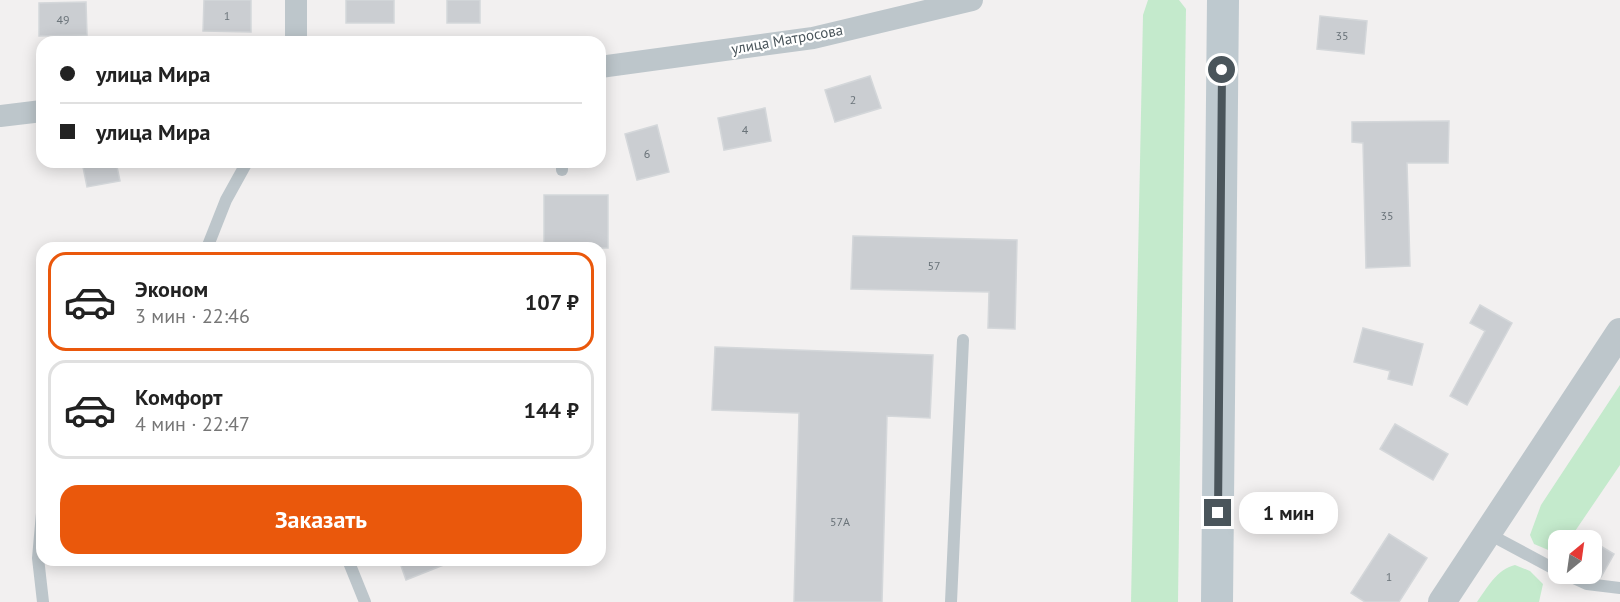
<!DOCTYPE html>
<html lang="ru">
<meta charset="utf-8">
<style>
:root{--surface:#fff;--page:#f2f2f2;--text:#222;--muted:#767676;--line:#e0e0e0;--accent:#ea580c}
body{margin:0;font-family:"PT Sans",sans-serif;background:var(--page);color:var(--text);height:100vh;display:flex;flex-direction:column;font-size:22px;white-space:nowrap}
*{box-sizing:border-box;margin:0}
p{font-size:20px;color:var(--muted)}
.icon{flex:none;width:33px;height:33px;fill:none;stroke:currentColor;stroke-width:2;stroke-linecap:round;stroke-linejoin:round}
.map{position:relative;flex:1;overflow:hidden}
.details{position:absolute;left:36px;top:242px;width:570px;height:324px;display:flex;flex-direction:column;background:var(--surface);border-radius:18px;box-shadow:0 3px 15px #0003}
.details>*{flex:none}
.top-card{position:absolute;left:36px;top:36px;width:570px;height:132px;border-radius:18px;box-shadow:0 3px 15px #0003;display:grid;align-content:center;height:132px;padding:0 24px;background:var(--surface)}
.needle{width:39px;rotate:29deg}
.tools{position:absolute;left:1548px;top:530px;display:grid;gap:12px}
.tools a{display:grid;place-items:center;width:54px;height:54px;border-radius:12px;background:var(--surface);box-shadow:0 3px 15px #0003;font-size:30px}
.end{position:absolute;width:27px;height:27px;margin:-14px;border:8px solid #4a555b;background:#fff;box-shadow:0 0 0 3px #fff}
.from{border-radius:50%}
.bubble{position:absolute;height:42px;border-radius:18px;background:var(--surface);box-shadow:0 3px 15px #0003;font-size:20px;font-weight:800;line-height:42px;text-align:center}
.top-card b{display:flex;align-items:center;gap:21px;height:57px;font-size:22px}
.top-card b+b{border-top:2px solid var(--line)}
.top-card i{width:15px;height:15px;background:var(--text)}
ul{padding:10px 0 0;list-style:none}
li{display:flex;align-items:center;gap:18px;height:99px;margin:0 12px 9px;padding:0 12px;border:3px solid var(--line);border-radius:18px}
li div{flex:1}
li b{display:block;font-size:22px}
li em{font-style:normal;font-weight:800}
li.selected{border-color:var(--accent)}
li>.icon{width:54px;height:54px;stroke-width:1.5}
.action{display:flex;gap:12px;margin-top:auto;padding:12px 24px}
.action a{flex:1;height:69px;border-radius:18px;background:var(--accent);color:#fff;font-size:24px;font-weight:800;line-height:69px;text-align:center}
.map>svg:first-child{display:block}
.green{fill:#c4eacc}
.building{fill:#cbced2;stroke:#d4d7da;stroke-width:1.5}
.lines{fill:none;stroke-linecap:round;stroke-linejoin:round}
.service{stroke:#bdc6cb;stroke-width:12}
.minor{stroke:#bdc6cb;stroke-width:22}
.tertiary{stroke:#bdc6cb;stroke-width:28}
.secondary{stroke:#bec9cf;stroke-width:32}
.route{stroke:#4a555b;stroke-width:8}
.labels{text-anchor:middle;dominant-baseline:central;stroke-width:4.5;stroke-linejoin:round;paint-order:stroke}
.number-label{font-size:12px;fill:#6a7379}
.street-label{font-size:15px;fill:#4a555b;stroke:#fff}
</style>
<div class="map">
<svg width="1620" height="602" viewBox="0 0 1620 602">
<rect width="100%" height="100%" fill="#f2f0f0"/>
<!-- green -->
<g class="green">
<path d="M1148,0H1179L1186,9L1178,602H1131L1143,15Z"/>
<path d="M1620,385V465L1569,540H1558V549L1553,552L1534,544L1530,535L1541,505Z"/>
<path d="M1515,565L1530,571L1543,584L1539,602H1477C1487,588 1497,569 1515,565Z"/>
</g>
<!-- building -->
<g class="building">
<path d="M204,0H251V32L203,31Z"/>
<rect x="346" y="0" width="48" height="23"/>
<rect x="447" y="0" width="33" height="23"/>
<path d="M86,2L87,35L39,36V3Z"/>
<path d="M1320,16L1367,21L1364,54L1317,49Z"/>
<path d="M870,76L881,108L835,122L825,90Z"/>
<path d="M765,108L771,141L724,150L718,118Z"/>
<path d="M1449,121L1448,163H1407L1410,266L1366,268L1363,143L1352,142V122Z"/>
<path d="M657,125L669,172L637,180L625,134Z"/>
<path d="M82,162H116L120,181L87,187Z"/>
<rect x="544" y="195" width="64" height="53"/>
<path d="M853,236L1017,240L1015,329L988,328L989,292L851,289Z"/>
<path d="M1480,305L1512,323L1467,405L1450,396L1485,331L1470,323Z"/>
<path d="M1363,328L1423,344L1412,385L1388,379L1390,371L1354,362Z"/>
<path d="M715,347L933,355L930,418L887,416L882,602H794L799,413L712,410Z"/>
<path d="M1395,424L1448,454L1433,480L1380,449Z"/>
<path d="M1389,534L1427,558L1399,602H1365L1351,593Z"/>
<path d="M1592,541L1614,554L1601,577L1592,576Z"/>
<path d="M399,560H456L406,580Z"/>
</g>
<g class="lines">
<!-- service -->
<g class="service">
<path d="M562,170V162"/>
<path d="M207,248L226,200L247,162"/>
<path d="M42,513L38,558L43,602"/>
<path d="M1487,533L1558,571"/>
<path d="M348,560L365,602"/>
<path d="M1563,573L1587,584L1620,588"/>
<path d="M951,602L963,340"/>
</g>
<!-- minor -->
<g class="minor">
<path d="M296,42V0"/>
<path d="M600,67L813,38L972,0"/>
<path d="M0,116L42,111"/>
</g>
<!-- tertiary -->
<path class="tertiary" d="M1442,602L1620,332"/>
<!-- secondary -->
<path class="secondary" d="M1217,602L1223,0"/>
</g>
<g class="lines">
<!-- route -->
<path class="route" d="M1218,513L1222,70"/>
</g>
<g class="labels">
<!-- number labels -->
<g class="number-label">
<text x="227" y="15">1</text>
<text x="63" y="19">49</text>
<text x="1342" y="35">35</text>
<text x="853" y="99">2</text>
<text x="745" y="129">4</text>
<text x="647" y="153">6</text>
<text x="1387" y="215">35</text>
<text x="934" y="265">57</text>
<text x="840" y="521">57А</text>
<text x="1389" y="576">1</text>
</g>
<!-- street labels -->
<g class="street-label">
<text transform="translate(787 39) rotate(-10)">улица Матросова</text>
</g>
</g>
</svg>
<div class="tools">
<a><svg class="needle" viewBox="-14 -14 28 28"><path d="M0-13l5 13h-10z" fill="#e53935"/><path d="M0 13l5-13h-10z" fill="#767676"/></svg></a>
</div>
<i class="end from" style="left:1222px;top:70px"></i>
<i class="end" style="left:1218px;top:513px"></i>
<div class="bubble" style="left:1239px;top:492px;width:99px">1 мин</div>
<div class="top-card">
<b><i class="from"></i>улица Мира</b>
<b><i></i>улица Мира</b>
</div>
<section class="details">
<ul>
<li class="selected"><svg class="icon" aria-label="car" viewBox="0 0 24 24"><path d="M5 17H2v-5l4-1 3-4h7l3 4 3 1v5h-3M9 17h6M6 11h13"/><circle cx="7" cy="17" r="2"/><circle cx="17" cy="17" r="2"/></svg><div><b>Эконом</b><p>3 мин · 22:46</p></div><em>107 ₽</em></li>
<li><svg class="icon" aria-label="car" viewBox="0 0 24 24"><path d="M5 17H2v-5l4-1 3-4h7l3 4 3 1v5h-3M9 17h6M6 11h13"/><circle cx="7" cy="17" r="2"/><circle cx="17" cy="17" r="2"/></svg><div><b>Комфорт</b><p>4 мин · 22:47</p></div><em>144 ₽</em></li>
</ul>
<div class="action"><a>Заказать</a></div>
</section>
</div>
